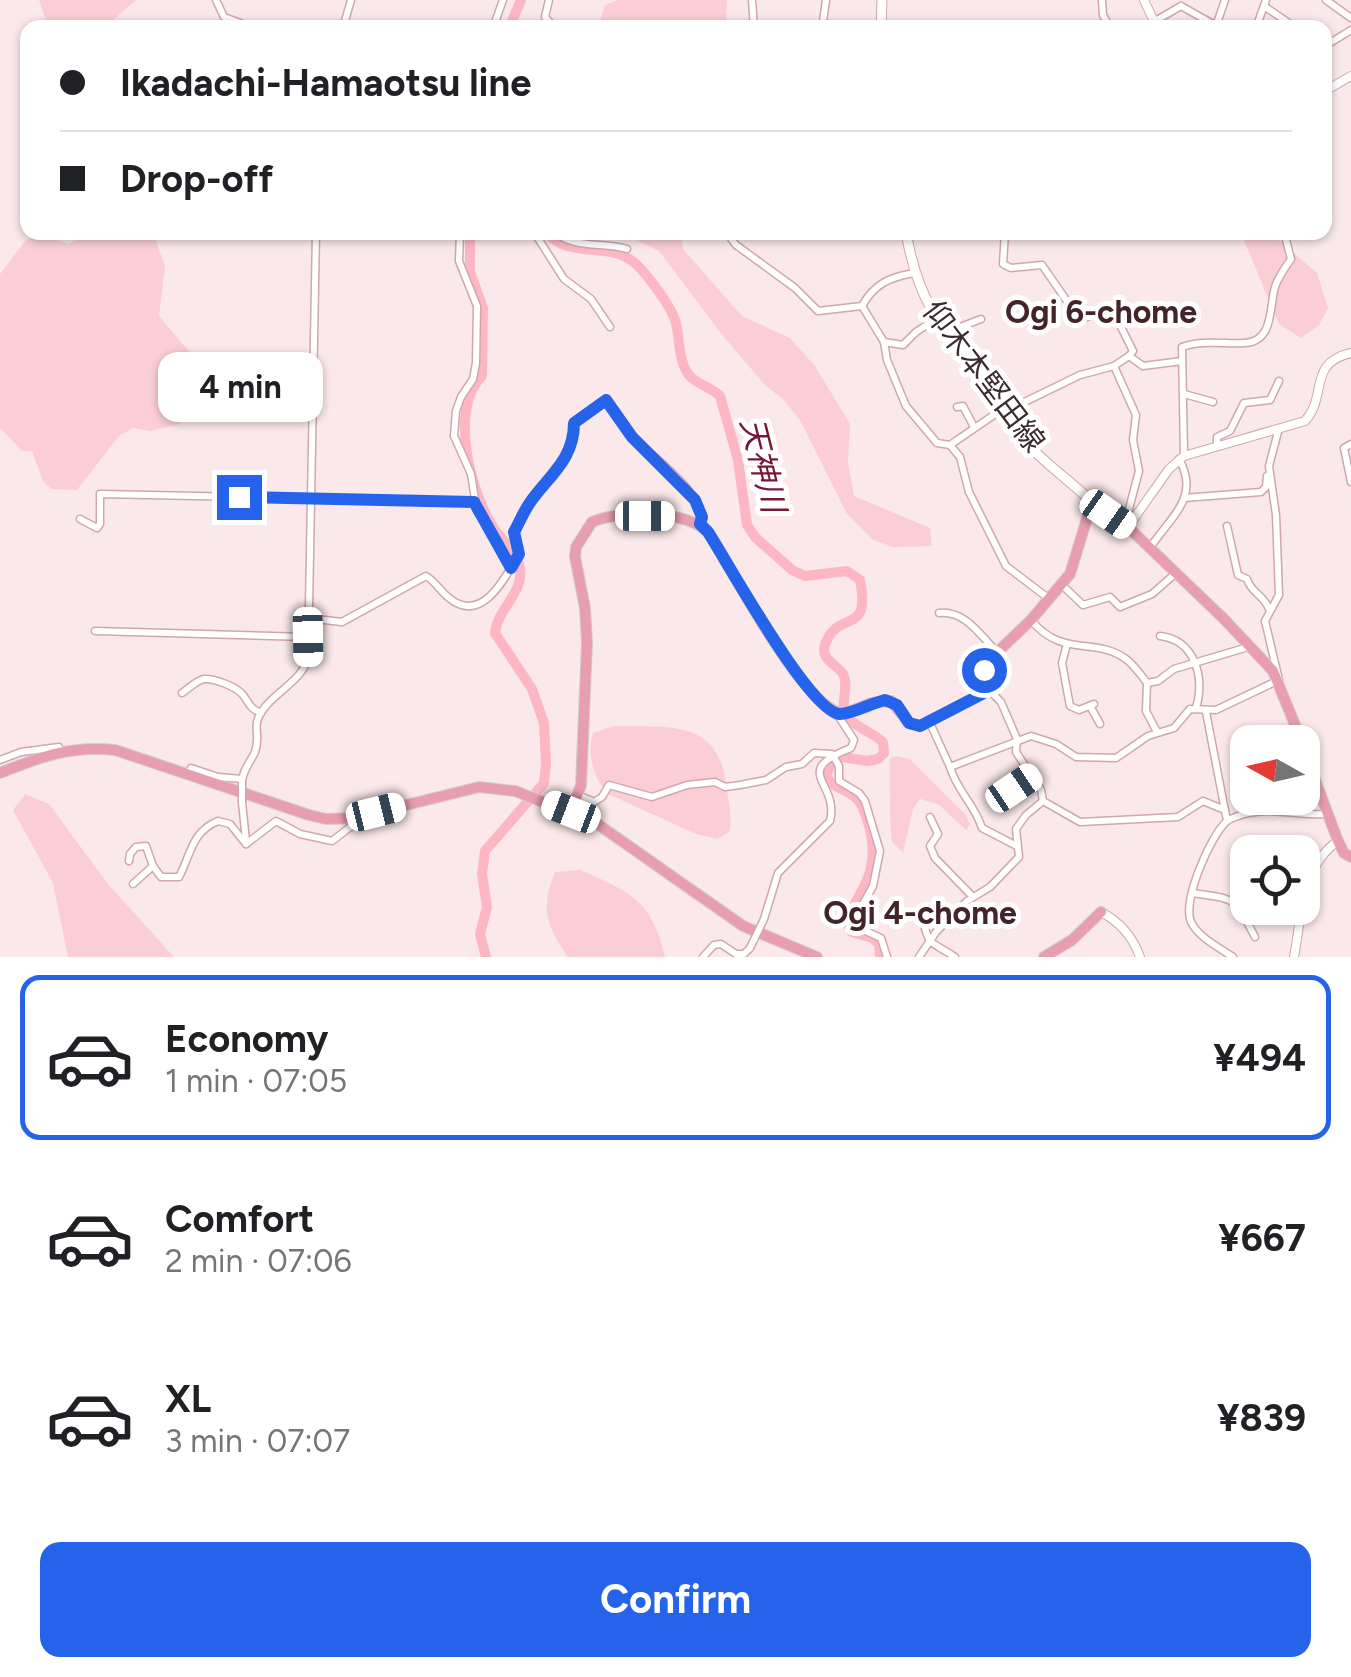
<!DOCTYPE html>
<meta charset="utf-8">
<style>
:root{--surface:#fff;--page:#f6f6f6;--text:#202124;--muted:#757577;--line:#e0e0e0;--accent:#2563eb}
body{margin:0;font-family:Figtree,"Noto Sans JP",sans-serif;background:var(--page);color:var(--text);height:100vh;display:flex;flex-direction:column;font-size:38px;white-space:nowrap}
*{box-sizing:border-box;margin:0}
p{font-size:32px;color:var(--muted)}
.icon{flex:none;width:55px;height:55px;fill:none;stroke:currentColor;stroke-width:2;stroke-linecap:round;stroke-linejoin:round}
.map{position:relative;height:957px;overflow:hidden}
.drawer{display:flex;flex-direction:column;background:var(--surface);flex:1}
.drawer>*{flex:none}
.hud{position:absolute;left:20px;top:20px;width:1312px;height:220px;border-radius:20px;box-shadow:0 2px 8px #0004;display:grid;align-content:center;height:220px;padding:0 40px;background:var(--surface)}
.needle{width:65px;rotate:278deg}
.fabs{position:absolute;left:1230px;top:725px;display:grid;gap:20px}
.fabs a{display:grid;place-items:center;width:90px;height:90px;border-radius:20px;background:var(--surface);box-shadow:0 2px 8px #0004;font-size:50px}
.end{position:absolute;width:45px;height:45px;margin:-22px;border:12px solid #2563eb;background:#fff;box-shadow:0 0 0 5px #fff}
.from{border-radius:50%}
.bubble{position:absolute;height:70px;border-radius:20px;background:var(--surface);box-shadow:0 2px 8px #0004;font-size:32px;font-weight:700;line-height:70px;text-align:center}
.car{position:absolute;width:30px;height:60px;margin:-30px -15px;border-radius:12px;box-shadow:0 0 8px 2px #0007;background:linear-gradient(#fff 24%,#345 0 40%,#fff 0 76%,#345 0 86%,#fff 0)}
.hud b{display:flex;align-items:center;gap:35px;height:95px;font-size:38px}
.hud b+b{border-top:2px solid var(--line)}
.hud i{width:25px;height:25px;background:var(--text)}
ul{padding:18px 0 0;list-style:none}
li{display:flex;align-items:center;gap:30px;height:165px;margin:0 20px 15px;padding:0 20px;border:5px solid transparent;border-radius:20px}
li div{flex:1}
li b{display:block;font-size:38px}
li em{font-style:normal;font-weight:700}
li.on{border-color:var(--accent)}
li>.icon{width:90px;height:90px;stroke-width:1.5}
.cta{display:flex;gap:20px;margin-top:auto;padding:20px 40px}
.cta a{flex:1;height:115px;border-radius:20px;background:var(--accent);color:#fff;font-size:40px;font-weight:700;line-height:115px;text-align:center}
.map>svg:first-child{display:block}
.green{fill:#fbced5}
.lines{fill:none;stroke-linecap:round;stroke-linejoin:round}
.river{stroke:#fdb7c4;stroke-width:10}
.minor-casing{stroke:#d1a7ae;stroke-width:9}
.tertiary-casing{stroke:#d1a7ae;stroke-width:10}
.secondary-casing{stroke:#d1a7ae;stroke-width:11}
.primary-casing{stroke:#d0cccd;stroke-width:12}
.minor{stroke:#fff;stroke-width:6}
.tertiary{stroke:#fff;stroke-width:8}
.secondary{stroke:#fff;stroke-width:9}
.primary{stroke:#e99eb0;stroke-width:10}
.minor-bridge-casing{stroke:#d1a7ae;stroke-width:9;stroke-linecap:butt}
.minor-bridge{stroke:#fff;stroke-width:6}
.route{stroke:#2563eb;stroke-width:12}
.labels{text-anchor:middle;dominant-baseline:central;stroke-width:10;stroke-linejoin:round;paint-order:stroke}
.street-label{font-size:30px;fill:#3d2c2f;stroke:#fff}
.neighbourhood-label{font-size:32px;font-weight:bold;fill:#44242b;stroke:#fff}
.water-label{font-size:32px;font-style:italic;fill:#781636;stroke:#fff}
</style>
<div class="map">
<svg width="1351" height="957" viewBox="0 0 1351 957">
<rect width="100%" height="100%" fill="#fae8ea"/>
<!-- green -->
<g class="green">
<path d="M39,0H136L105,27L49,28Z"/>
<path d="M618,0H727L726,27H598L605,5Z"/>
<path d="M93,232L153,233L165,266L159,316L192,355L194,398L180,424L150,431L133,428L119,436L77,490L51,489L43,481L32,451H22L0,428V274L26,240L44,236L68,244Z"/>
<path d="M622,233H681L683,249L742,316L790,338L815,366L850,424L848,462L854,496L930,528L932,546L893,547L873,540L847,514L801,422L784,400L765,385L723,336L659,251Z"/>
<path d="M1241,233H1271L1317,273L1328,308L1319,325L1301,338L1279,324Z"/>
<path d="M613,726C666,728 717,717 726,783C728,799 732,815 730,831L718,839L696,834L608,794C593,778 587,754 593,733Z"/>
<path d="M896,756L910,759L965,814L970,824L966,830L938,804L920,799L913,809L903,853C900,849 895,846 892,841C890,836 889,766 890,759Z"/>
<path d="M25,794L49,804L108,884L174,957H68L53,883L13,810Z"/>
<path d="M580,870C629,891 653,901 665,957H568C546,925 540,909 555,872Z"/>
</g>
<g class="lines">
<!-- river -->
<g class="river">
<path d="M509,28L521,0"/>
<path d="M470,232V272L483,308L482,376C448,409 471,495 495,530C504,542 518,554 520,569C524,593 497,609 495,633L532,689L544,723L546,764L544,783L485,851L482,874L487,907L480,934L486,957"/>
<path d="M546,232C570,261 611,239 637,265C649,277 672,307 676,323C680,339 678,361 689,375C696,384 711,387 720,396L738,460L747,525L755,537L792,570L805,576L847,571L860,580C871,636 840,609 826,642C818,659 836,663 843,674C851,688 836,706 850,720C860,729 873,733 883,742L884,753L878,759L867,761L842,757L831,764L826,775C832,789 846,788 856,798C864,805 866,817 869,826C880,865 865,888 845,920L852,932L872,938L879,944L880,957"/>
</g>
<defs>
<g id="minor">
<path d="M216,0L224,17L254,28"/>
<path d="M549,0L545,17L555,28"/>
<path d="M752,0L754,28"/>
<path d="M1102,0L1103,15L1110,28"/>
<path d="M1326,0L1351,18"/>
<path d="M1181,6L1220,28"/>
<path d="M1264,6L1296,28"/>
<path d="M1216,26L1225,0"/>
<path d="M343,28L351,0"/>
<path d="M493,28L503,0"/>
<path d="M822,28L826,0"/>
<path d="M1143,28L1181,6"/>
<path d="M1256,28L1266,0"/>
<path d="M1325,46L1351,30"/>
<path d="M460,232L459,261L477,306L476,363L473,379L461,397L456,411L454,436L471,474L477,511L500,544L511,568"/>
<path d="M534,232L564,279L591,299L610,327"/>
<path d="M555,232C574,249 604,242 627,249"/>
<path d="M726,232L736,245L795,288L818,311L862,306L884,342L887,360L906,406L937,443L950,445L960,457L969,492L1006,566L1048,598"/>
<path d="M1005,232L1003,264L1011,268L1042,265L1080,320L1103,310L1114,313L1133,351L1129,356"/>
<path d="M862,306C874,284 890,277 914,273"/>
<path d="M947,332L981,319"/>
<path d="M884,342L903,345L916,332L936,319"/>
<path d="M1129,356L1143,366L1182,361"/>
<path d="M1114,366L1136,415L1133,440L1139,471L1125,524"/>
<path d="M1184,394L1213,402"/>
<path d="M957,407L963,406L974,427"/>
<path d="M1006,411L1080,375L1114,366L1129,356"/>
<path d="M1351,444L1344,448L1351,482"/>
<path d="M950,445L1004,408"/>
<path d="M1217,446V437L1230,431L1244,403L1270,400L1279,381"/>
<path d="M1184,456L1182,347C1201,340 1224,344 1245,343C1274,341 1269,308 1275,287C1278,277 1285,268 1291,259L1284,232"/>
<path d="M1184,498L1261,492L1266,487L1267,476"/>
<path d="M80,519L97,528L100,524V494L474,502"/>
<path d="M1227,526L1238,575L1247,579C1251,593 1264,595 1269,609"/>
<path d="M1150,548C1170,517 1201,498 1179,459"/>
<path d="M1062,585L1083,605L1110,597L1120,607L1152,594L1176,573"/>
<path d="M939,613C965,610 980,635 996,651"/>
<path d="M307,618L342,622L426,576C436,582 440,591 449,598C482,625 505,578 519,554L514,533C519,524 523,513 529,504C547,477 574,460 574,423L606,400C615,414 623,428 635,439C658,462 693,484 703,517L700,524"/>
<path d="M1031,620C1063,659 1094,636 1126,659C1134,665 1141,675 1147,683L1158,681L1174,669L1248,647"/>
<path d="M95,631L308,637"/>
<path d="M1160,636C1195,640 1205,677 1196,708"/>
<path d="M1067,644L1062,663L1070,706L1079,710L1094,704"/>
<path d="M1147,683L1146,711L1157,732"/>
<path d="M987,688L1001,702L1017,739L1016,752L1041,790L1043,801L1080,822L1178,817L1203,801L1225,810"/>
<path d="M182,693C188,689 197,680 204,679C214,678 237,687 243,695C250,704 249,708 261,713"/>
<path d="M1090,706L1100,724"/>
<path d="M1206,712L1227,821"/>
<path d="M930,723L950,767L1031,736L1056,744L1076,757L1116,758L1148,736L1174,728L1190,709L1216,710L1279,680L1265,621L1279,595L1276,515L1269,466L1279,428"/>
<path d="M0,760L21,752L59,747V751"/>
<path d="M950,767C957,791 975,805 982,828L1017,846"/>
<path d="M189,773L191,768L218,777L242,779"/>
<path d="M242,782C243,769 250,763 255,752C262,734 249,726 265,707C278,691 302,679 308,659L316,232"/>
<path d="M1014,788L1031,777"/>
<path d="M578,795L594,802L602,797L609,785L652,797L687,785L715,782L725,787L740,785L766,780L786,767L802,764L814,753L832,754L839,766V781L859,793L865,801L880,851L873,886L853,922L857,927L881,938L887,957"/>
<path d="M242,802L246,841"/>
<path d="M930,817L938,834L930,846L935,858L973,897"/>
<path d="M246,844L276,821L300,834L332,841L353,825L370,818"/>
<path d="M129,861L130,854L136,847L146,846L153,866L161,877H179C191,855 191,832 218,821L230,824L246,844"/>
<path d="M133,884L153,866"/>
<path d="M1192,893C1237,899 1234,897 1255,937"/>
<path d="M921,915C931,949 926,938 955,957"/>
<path d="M764,919L778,873L830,821C840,782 789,772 851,748L854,740L837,714"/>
<path d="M703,957L714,945L721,944L736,954H744L750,948"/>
<path d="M919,957L936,932L967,901L990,887L1019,857L1016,829L1026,815L1043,801"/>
<path d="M1233,957C1220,948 1199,938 1191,922C1182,901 1210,836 1227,821C1231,818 1236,817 1241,815C1271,806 1297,816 1327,814"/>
</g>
<g id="tertiary">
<path d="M1144,0L1157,28"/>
<path d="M1325,91L1351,76"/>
<path d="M1128,527L1169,469L1184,456L1305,421C1328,396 1307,363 1351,353"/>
<path d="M1101,912C1120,922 1133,937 1140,957"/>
<path d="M1294,957C1302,916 1301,866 1338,841"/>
</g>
<g id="secondary">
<path d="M881,28L882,0"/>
<path d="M906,232C918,303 941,327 985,380C1000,398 1009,421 1023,439C1041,461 1071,481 1092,502"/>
</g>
<g id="primary">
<path d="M1302,745L1338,841L1344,853L1351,857"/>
<path d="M0,773C40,757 71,745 115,750L309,815L326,819L354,818L479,787L515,791L596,823L743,926L817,957"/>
<path d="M571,812L581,785L587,643L585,608L575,557L576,547L592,522C620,510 685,510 708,532C732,570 803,707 843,714L871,703L891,701L909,723L920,726L982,694L987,688L986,663L1031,620L1070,574L1092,502L1128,527L1224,619L1273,671L1302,742"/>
<path d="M1044,957L1072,940L1101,912"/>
</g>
</defs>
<!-- minor casing -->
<use href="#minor" class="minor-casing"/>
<!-- tertiary casing -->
<use href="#tertiary" class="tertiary-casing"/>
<!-- secondary casing -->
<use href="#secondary" class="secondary-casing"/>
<!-- primary casing -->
<use href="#primary" class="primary-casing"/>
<!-- minor -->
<use href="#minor" class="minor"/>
<!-- tertiary -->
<use href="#tertiary" class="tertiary"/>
<!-- secondary -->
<use href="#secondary" class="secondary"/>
<!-- primary -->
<use href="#primary" class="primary"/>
<defs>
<g id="minor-bridge">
<path d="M242,782V802"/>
<path d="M750,948L764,919"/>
</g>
</defs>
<!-- minor-bridge casing -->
<use href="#minor-bridge" class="minor-bridge-casing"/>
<!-- minor-bridge -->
<use href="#minor-bridge" class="minor-bridge"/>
</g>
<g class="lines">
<!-- route -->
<path class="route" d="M239,497L474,502L511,568L519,554L514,532C519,523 523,513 529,504C547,477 574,461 574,423L606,400L632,437L695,500L702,517L700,524L708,532C727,561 810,713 840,714C853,714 871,703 885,700L897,705L909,723L920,726L982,694L987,688L984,670"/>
</g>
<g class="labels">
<!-- street labels -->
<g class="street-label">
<text transform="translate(984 376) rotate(53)">仰木本堅田線</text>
</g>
<!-- neighbourhood labels -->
<g class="neighbourhood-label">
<text x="1101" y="312">Ogi 6-chome</text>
<text x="920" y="913">Ogi 4-chome</text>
</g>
<!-- water labels -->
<g class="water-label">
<text transform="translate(763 465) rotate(76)">天神川</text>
</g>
</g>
</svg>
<div class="fabs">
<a><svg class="needle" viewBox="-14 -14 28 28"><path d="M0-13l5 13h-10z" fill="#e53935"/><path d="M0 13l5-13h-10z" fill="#757577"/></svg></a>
<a><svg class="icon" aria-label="locate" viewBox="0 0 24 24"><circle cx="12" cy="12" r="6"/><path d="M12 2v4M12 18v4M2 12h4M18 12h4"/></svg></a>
</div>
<i class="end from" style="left:984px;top:670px"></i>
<i class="end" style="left:239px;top:497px"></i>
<div class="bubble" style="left:158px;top:352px;width:165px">4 min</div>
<i class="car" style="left:1108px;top:514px;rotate:125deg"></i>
<i class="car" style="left:645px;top:516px;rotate:90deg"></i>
<i class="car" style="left:308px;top:637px;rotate:179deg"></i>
<i class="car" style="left:1014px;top:788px;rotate:56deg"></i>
<i class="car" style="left:376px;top:812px;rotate:76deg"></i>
<i class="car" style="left:571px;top:812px;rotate:291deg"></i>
<div class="hud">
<b><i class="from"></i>Ikadachi-Hamaotsu line</b>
<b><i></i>Drop-off</b>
</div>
</div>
<section class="drawer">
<ul>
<li class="on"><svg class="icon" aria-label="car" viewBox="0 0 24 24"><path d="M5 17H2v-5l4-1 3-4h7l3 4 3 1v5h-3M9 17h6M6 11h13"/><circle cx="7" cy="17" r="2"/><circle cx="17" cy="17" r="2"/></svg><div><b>Economy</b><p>1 min · 07:05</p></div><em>¥494</em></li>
<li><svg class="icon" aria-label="car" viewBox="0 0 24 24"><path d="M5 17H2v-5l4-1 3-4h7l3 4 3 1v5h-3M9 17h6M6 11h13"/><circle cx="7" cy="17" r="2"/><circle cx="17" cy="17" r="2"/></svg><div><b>Comfort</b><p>2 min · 07:06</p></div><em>¥667</em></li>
<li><svg class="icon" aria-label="car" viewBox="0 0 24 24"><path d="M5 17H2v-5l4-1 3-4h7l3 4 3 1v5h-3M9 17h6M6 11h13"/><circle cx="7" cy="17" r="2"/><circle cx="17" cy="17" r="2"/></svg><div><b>XL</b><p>3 min · 07:07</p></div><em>¥839</em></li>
</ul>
<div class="cta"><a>Confirm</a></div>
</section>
